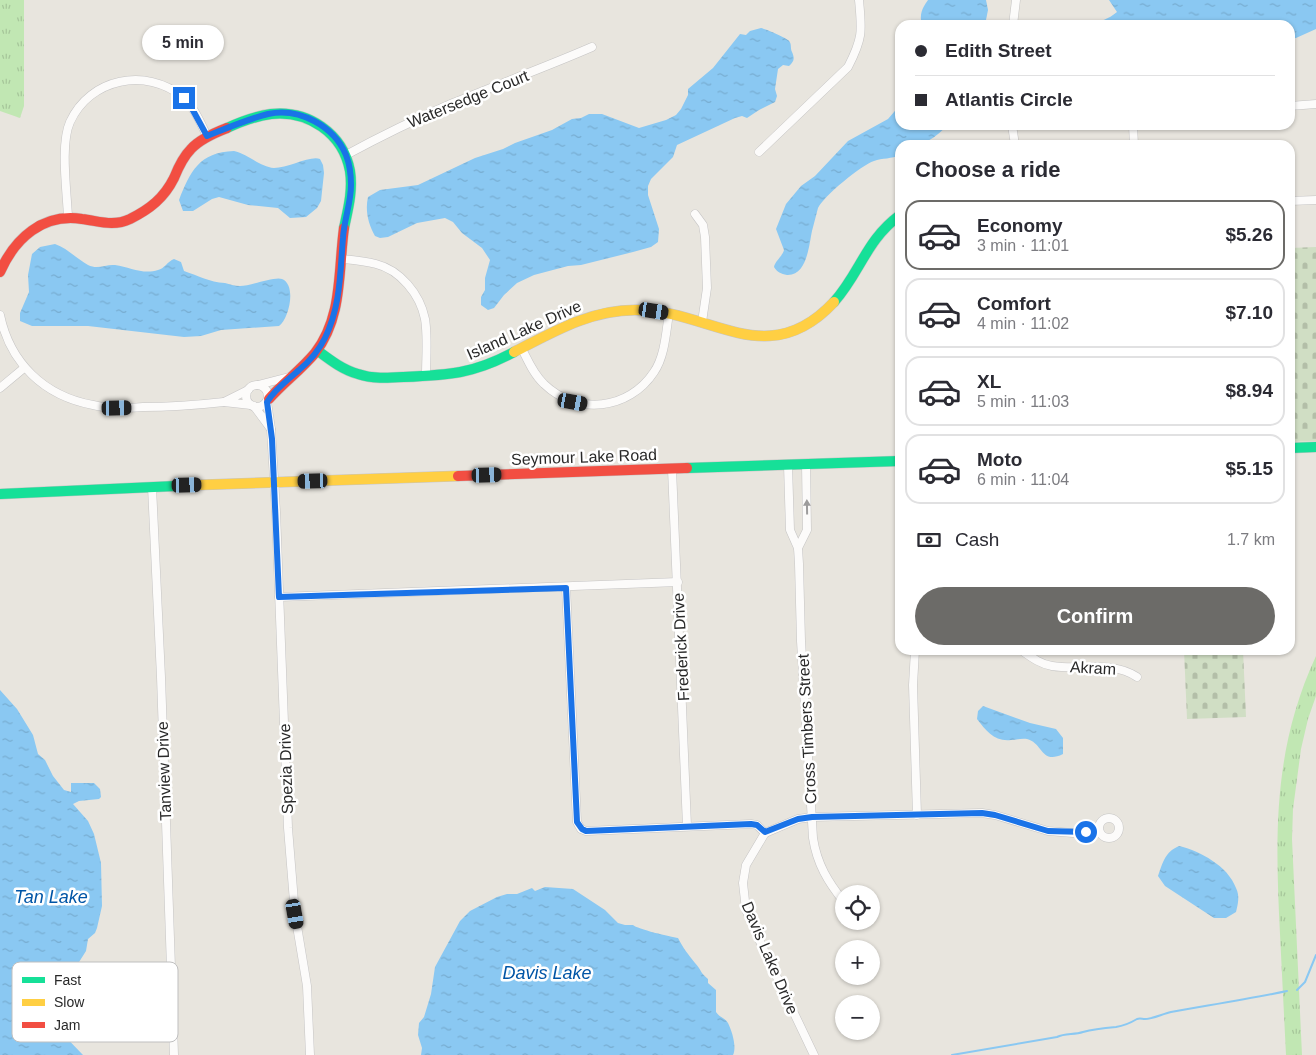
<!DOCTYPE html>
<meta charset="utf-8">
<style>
:root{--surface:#fff;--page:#f2f2f3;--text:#2b2b33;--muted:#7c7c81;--line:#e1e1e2;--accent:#6c6b68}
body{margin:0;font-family:Arial,sans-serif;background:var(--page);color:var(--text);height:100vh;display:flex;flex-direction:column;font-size:19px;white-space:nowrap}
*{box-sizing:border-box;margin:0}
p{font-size:16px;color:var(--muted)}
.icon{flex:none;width:28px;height:28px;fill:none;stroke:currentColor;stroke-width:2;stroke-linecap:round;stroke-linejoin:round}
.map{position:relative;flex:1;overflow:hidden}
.details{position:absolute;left:895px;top:140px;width:400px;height:515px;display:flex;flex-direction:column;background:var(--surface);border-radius:15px;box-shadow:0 1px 4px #0004}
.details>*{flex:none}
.guide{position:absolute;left:895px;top:20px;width:400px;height:110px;border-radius:15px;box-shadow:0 1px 4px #0004;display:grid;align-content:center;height:110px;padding:0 20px;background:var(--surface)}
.tools{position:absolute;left:835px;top:885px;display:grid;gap:10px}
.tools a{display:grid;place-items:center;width:45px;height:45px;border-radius:50%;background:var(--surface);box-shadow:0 1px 4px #0004;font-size:25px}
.end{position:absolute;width:22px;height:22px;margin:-11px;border:6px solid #1a73e8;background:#fff;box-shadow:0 0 0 2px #fff}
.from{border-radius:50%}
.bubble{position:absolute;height:35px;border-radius:18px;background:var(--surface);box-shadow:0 1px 4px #0004;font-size:16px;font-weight:700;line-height:35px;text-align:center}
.car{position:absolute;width:15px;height:30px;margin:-15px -8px;border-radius:6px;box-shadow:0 0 4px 1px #0007;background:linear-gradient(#222 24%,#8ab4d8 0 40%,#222 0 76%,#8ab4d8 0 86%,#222 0)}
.guide b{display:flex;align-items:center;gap:18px;height:48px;font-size:19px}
.guide b+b{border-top:1px solid var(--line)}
.guide i{width:12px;height:12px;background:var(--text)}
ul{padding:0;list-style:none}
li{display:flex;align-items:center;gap:15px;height:70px;margin:0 10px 8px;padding:0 10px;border:2px solid var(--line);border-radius:15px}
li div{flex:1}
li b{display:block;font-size:19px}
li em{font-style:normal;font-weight:700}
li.current{border-color:var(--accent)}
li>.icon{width:45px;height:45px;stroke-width:1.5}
h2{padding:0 20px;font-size:22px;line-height:60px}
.pay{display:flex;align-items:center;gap:12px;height:55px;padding:0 20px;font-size:19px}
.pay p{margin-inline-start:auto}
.button{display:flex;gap:10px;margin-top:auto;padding:10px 20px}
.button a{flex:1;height:58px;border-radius:30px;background:var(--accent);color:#fff;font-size:20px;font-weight:700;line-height:58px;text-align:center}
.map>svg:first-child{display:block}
.grass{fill:url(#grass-tufts)}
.cemetery{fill:url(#cemetery-stones)}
.water{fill:url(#water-ripples)}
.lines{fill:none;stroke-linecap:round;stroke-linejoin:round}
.stream{stroke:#8ac8f2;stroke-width:2}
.street-casing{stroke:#c5c4c4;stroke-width:9}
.fast-casing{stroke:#c5c4c4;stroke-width:11}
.slow-casing{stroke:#c5c4c4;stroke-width:11}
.jam-casing{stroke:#c5c4c4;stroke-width:11}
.street{stroke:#fcfbfa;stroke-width:8}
.fast{stroke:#16e098;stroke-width:10}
.slow{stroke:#ffcf43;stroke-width:10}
.jam{stroke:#f24e42;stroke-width:10}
.oneway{fill:#9d9c9c}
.route{stroke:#1a73e8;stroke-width:6}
.labels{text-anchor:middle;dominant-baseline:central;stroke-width:5;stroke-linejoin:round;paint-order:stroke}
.street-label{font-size:16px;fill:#292929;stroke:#fff}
.water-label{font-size:18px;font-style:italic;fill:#0055a6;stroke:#fff}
.key{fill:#fff;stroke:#bfbfbf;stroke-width:1}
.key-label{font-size:14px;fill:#292929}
</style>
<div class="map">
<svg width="1316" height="1055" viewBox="0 0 1316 1055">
<defs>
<pattern id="grass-tufts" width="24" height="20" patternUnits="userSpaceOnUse" patternTransform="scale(1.25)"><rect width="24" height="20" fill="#c1e7b3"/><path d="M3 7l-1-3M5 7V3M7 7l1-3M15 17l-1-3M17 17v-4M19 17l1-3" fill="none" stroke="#a6c69a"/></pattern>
<pattern id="cemetery-stones" width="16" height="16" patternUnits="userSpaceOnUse" patternTransform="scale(1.25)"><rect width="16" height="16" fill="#d0dec4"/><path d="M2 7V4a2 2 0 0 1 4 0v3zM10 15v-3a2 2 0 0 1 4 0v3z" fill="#b3bea8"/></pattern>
<pattern id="water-ripples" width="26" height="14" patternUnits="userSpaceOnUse" patternTransform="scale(1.25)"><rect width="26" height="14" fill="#8ac8f2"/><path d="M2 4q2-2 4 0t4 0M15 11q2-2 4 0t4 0" fill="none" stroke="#77acd0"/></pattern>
</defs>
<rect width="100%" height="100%" fill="#e8e5de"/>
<!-- grass -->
<g class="grass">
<path d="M0,0H24V106L20,118L0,111Z"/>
<path d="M1316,656V696L1308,719L1301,749L1293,809L1292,839L1302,1055H1286C1284,1015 1282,974 1280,934C1275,834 1273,749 1316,656Z"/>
</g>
<!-- cemetery -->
<g class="cemetery">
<path d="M1316,247V441L1290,442V248Z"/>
<path d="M1184,650H1245H1243L1246,717L1187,719Z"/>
</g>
<!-- water -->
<g class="water">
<path d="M928,0H986L988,10L985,25H922C919,15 922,8 928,0Z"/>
<path d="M1109,0H1316V29L1296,38L1290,39V25H1067C1086,20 1099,27 1117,12Z"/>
<path d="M761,28C765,29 787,38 789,41C792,44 790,48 792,52C795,59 794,61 789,66L783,65L778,69L775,89L777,96L775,102L759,110L747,118L742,116L735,118L677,145L673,157L651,179L648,186V195L659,229L658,242L651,247L633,252L581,265L568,266L534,275L517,283L504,295L494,308L488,310L481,305V297L485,290V278L490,260L482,248L462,233L453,222L445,218L417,223L388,237L380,238L375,236C368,224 365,210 368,197L380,190L418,185L475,158L503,149L515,143L552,130L572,119L581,118L589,114H602L639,128L666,120L676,115L681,109L688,95V89L713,68L740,34L746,35L750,31Z"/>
<path d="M900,105V125H948C930,142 925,145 900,145V155C892,159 882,158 874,161C861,165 823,197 818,208C816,216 814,223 812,231C809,245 807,276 787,275C781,274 777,272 774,267C775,261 782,257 784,250L776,229L786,204L801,186L815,176L848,141L888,119Z"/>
<path d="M234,151C248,154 260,167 274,168C288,168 311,155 320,159L323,165L324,173L321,201L317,208L306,217L290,218L278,208L248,205L219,197L212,199L193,211H183L179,200C190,172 199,152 234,151Z"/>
<path d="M55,244C67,248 77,259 88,265C98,270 106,264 115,265C130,267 143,275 158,270C164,269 168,261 174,259L181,262L184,271C199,276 209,282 225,283C230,284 234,286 240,286C250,286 275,276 282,279C297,285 289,319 279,326L221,330L201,336L184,337L88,326H32L20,321V313L29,292L28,275L32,254L40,247Z"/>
<path d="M0,690L17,709L33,735L38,754L45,760L53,776L64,790L71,792V783H94L100,789L101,797L99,799L79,801L73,804L88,821L94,834L101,863L102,906L97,928L95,933L88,939L86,951L69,978L52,995V998L53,1017L57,1028L83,1055H0Z"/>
<path d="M983,706L1030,723L1056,729L1063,738V754C1041,765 1043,743 1027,739C1022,738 1016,740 1011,740C995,742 986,731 977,719L978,711Z"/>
<path d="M1179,846C1200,851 1228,866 1236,888C1240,896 1238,904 1236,912L1226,918H1214L1165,886L1158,876C1163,862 1165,852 1179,846Z"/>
<path d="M545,887L573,889L605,910L618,923L625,925H633C637,929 671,937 678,938C683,948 688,954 695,963C701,969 700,973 708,979V983L716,990V1012C719,1017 725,1018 728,1023C732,1031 737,1047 733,1055H421L422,1048L418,1035L419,1023L424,1017L431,994L435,967L460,921L470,911L497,897L507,894H517L532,888L535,891Z"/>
</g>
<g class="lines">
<!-- stream -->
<g class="stream">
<path d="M1297,990L1305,982L1316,955"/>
<path d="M952,1055L1057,1037C1065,1033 1074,1035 1083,1032C1094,1029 1105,1028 1116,1027C1123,1026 1132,1022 1137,1019C1140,1018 1142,1019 1145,1019C1153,1019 1162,1014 1171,1012C1210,1005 1249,999 1287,991"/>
</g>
<defs>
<g id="street">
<path d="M1013,25L1016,0"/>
<path d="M1290,106L1316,104"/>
<path d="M1012,125L1015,145"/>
<path d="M1133,125L1134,145"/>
<path d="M759,152L848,67C863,38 862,31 859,0"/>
<path d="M346,155C381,136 416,119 453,103C499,84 546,67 592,47"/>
<path d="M1290,201L1316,200"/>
<path d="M695,214L703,225L705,237L707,288L702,322"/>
<path d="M68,217C67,192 60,144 70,122C90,78 146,67 183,97C194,107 200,122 207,136"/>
<path d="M342,259C353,260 365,261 376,264C400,270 420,294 425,319C428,337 426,357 426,376"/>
<path d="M0,315C10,363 44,396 93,405C110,409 127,408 143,407C170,407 197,405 224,402"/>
<path d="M522,349C528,361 534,375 544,384C577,416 629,410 654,372C665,356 666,332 669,313"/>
<path d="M258,385L289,377"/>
<circle cx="257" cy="396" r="11"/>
<path d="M0,388L24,368"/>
<path d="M248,390L224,402L251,405"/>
<path d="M254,406L271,429L267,402"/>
<path d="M271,429L276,512L288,828L295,914L307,986L310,1055"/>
<path d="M788,465L790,530L798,548L799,564L801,641L813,838C817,864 828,882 844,902"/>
<path d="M672,469L687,826"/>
<path d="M152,487L161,677L174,1055"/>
<path d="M798,548L807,530L806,464"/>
<path d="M566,587L577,822L581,829L586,831L751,824L757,825L765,833"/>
<path d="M279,597L678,582"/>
<path d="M915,650L913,685L917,815"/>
<path d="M1021,650C1031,657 1040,664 1052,666C1081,671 1112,660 1137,677"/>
<circle cx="1109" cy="828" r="10"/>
<path d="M765,833L798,819L812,817L982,813L995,815L1048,831L1073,833L1099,831"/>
<path d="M765,833L746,865L743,883L746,910L762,946L814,1055"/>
</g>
<g id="fast">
<path d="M227,128C240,122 256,116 271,114C308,110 343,133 350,171C353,191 348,209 344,228"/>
<path d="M834,302C860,273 866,240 900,215"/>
<path d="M318,351C330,360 343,370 358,374C372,379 388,378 403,377C449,375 473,374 514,352"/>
<path d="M1290,448L1316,447"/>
<path d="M687,468L900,461"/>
<path d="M0,494L198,485"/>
</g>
<g id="slow">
<path d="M514,352C553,332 590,310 635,310C710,309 767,374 834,302"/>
<path d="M198,485L458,476"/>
</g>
<g id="jam">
<path d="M0,272C15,238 43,213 82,219C99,221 113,227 130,219C150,209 164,198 174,178C178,168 183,157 191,149C200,139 214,133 227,128"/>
<path d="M269,399C283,383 301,370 315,353C343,317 338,271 344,228"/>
<path d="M458,476L687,468"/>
</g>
</defs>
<!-- street casing -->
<use href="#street" class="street-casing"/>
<!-- fast casing -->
<use href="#fast" class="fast-casing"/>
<!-- slow casing -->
<use href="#slow" class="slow-casing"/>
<!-- jam casing -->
<use href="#jam" class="jam-casing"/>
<!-- street -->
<use href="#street" class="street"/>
<!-- fast -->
<use href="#fast" class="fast"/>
<!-- slow -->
<use href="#slow" class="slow"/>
<!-- jam -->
<use href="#jam" class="jam"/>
</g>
<!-- one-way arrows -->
<defs><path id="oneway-solid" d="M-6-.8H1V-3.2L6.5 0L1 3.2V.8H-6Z" transform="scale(1.25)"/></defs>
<use class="oneway" href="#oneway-solid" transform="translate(807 507) rotate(-91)"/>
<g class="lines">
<!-- route -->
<path class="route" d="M184,98L190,105L207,136C227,128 248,119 268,114C299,107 334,126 346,155C350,165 351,175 351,185C351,203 344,220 343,238C340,272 341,305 325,338C319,350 310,361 299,370C288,380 275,389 267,402L272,439L279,597L566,588L577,822L582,829L586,831L751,824L757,825L765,832L798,819L812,817L982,813L995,815L1048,831L1086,832"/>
</g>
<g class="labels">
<!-- street labels -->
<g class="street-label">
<text transform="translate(468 99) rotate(-22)">Watersedge Court</text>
<text transform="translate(524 330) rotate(-24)">Island Lake Drive</text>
<text transform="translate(584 457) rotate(-2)">Seymour Lake Road</text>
<text transform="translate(681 647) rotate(-93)">Frederick Drive</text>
<text transform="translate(1093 668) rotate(3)">Akram</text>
<text transform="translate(807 729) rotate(-93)">Cross Timbers Street</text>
<text transform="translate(286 769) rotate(-92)">Spezia Drive</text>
<text transform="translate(164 771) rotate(-92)">Tanview Drive</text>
<text transform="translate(770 958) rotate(67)">Davis Lake Drive</text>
</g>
<!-- water labels -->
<g class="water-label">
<text x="51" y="897">Tan Lake</text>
<text x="547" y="973">Davis Lake</text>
</g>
</g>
<!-- legend -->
<rect x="12" y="962" width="166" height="80" rx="8" class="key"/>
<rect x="22" y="977" width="23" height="6" fill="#16e098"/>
<rect x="22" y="999" width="23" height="7" fill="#ffcf43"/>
<rect x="22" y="1022" width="23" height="6" fill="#f24e42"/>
<g class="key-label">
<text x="54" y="985">Fast</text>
<text x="54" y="1007">Slow</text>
<text x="54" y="1030">Jam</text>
</g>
</svg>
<div class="tools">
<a><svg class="icon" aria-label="locate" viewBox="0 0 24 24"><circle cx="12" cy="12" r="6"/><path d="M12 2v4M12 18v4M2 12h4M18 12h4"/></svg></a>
<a>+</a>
<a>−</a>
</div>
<i class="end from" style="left:1086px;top:832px"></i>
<i class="end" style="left:184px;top:98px"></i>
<div class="bubble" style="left:142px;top:25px;width:82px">5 min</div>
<i class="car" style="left:654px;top:311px;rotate:99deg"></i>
<i class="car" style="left:573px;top:402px;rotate:100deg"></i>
<i class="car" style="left:117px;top:408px;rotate:89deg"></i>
<i class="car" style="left:487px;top:475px;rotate:88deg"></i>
<i class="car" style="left:313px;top:481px;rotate:268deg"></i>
<i class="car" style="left:187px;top:485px;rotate:88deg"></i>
<i class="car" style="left:295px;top:914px;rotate:170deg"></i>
<div class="guide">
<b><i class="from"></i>Edith Street</b>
<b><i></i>Atlantis Circle</b>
</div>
<section class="details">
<h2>Choose a ride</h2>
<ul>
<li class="current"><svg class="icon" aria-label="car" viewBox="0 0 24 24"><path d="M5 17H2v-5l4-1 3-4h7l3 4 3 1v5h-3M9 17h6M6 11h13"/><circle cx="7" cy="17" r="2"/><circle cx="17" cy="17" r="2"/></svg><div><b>Economy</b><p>3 min · 11:01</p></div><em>$5.26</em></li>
<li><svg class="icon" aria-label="car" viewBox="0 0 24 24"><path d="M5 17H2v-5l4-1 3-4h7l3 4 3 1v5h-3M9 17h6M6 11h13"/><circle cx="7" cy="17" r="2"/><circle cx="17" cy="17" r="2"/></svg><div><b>Comfort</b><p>4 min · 11:02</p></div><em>$7.10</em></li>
<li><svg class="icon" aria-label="car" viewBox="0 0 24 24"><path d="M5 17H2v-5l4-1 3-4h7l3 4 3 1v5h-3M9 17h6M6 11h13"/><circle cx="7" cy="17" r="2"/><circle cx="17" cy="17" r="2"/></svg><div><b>XL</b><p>5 min · 11:03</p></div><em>$8.94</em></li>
<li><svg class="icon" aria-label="car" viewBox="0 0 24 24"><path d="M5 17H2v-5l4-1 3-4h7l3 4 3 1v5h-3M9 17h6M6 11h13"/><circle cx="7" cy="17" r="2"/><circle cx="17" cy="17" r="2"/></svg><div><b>Moto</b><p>6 min · 11:04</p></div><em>$5.15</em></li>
</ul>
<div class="pay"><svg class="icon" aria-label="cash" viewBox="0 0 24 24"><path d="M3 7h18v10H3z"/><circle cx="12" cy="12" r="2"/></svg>Cash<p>1.7 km</p></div>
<div class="button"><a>Confirm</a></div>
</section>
</div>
